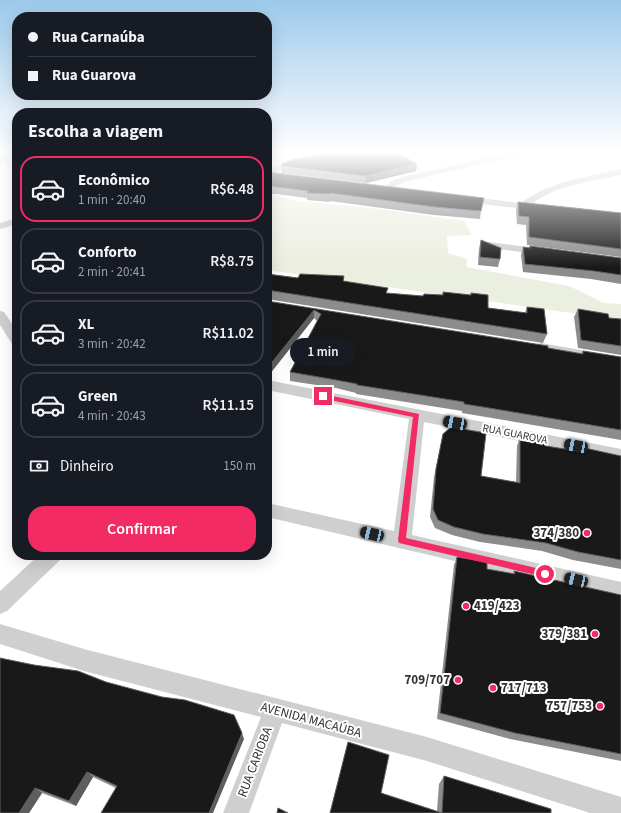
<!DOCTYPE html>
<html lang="pt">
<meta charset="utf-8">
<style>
:root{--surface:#171b24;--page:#242831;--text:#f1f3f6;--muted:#9ea1a6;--line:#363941;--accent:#f22b65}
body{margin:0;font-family:"Source Sans 3",sans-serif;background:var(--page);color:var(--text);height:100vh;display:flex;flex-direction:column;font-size:15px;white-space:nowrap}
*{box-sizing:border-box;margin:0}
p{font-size:13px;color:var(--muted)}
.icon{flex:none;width:22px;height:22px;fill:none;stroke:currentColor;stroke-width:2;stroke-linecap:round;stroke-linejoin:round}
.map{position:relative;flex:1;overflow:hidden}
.details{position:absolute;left:12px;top:108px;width:260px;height:452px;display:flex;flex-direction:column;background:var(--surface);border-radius:16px;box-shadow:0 4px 16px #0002}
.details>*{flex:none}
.guide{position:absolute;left:12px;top:12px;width:260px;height:88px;border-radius:16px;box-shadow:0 4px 16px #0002;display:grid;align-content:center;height:88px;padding:0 16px;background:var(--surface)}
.end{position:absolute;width:18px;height:18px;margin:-9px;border:5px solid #f22b65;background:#fff;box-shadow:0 0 0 2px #fff}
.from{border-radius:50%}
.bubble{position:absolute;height:28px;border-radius:14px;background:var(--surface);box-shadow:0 4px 16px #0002;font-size:13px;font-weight:600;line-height:28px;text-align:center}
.car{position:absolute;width:12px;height:24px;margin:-12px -6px;border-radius:5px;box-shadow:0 0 3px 1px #0007;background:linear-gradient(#222 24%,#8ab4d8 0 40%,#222 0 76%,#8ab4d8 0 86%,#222 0)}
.guide b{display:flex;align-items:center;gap:14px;height:38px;font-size:15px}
.guide b+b{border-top:1px solid var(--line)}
.guide i{width:10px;height:10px;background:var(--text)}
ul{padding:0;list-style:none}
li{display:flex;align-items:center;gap:12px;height:66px;margin:0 8px 6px;padding:0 8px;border:2px solid var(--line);border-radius:16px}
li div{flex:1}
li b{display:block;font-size:15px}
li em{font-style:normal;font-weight:600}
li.on{border-color:var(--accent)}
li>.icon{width:36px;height:36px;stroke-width:1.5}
h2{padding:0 16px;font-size:18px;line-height:48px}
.pay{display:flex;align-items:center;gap:10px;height:44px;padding:0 16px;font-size:15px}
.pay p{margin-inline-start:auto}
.action{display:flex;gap:8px;margin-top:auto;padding:8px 16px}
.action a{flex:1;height:46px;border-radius:16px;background:var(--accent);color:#fff;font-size:16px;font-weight:600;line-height:46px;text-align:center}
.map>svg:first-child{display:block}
.green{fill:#ebefe0}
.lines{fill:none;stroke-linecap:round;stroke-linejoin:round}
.street{fill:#cfcfcf;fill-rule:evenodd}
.wall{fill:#8c8c8c}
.shaded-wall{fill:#5e5e5e}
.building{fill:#191919;stroke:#5e5e5e}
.route{fill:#f22b65}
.poi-dot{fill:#f22b65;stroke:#fff;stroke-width:1.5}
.labels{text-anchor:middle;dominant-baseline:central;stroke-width:4;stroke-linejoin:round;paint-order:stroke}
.street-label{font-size:11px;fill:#323232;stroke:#fff}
.near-poi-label{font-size:13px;font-weight:bold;fill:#323232;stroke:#fff;text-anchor:end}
.near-street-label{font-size:13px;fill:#323232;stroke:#fff}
</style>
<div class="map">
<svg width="621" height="813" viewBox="0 0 621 813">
<rect width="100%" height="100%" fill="#fff"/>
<!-- green -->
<path class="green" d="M271,194L296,201L372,208L464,221L472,235L447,236L448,253L467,259L466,267L569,286L604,303L621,304V320L267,270V195Z"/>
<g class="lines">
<!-- street -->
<g class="street">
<path d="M0,153C7,153 12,157 17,163V171L14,170L0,157Z"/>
<path d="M508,153H522L518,155L404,182L396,186L390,192H384L382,190L390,182L398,178Z"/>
<path d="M301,159L304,160L305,162L304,164L267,175V169Z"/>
<path d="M621,169V175C592,181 556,185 532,204L539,205L541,207L536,210L463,202L458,199L463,196L521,203C549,181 588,177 621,169Z"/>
<path d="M17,218V224L0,229V223Z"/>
<path d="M489,242L543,249L548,252L543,255L485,247L484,245L485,243Z"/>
<path d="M0,311L4,312L17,331V345L12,344L0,325Z"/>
<path d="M541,343L621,357V365L536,350L534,347L536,344Z"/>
<path d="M267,380L621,449V461L424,422L412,535L621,582V600L267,517V503L394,531L409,419L267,390Z"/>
<path d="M39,555H61L59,561L7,611L0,614V591Z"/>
<path d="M0,624L84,649L427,737L621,797V813H590L427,761L282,723L249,813H223L261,717L84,671L0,644Z"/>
</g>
</g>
<!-- wall -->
<g class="wall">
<path d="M282,164H417L416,171L366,183L282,173Z"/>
<path d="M267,172L481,211L480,219L434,215L330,201L329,202L307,200V198L276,194H267Z"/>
<path d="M518,202L621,213V257L527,245L526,225L517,224L516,210Z"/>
<path d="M481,240L500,259L498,267L478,265L479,248Z"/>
<path d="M530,246L621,258V284L591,279L523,272L521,255L523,247L529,248Z"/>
<path d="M267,274L298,278L344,276V281L387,293L525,313L527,307L547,334L543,343L267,299Z"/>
<path d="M267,301L581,354L583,351L621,357V440L486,417L462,413V411L356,394V393L336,388L290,381V372L317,321L314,318L269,375L267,374Z"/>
<path d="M578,309L609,318L621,319V355L578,348L574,317Z"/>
<path d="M443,434L481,476L516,482L517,446L520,437L546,446L569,450L571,445L621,456V569L573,560L542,551L480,542L452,535L435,528L430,517L434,477Z"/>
<path d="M457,557L487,569L513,574L514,571L621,595V761L510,739L437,719L454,565Z"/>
<path d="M0,658L244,739L116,788L93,777L76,806L42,793L29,813Z"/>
<path d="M444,776L551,813H330L381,793L437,811L439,784Z"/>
</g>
<!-- shaded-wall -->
<g class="shaded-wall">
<path d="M417,164L416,171L366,183V176Z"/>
<path d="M314,310V318L269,375V366Z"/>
<path d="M242,733L244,739L213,813H209Z"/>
<path d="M87,772L93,777L76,806L69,801Z"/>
<path d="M35,788L42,793L29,813H19Z"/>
</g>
<!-- building -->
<g class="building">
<path d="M329,153H398L417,164L366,176L282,166V164L291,160Z"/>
<path d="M267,172L484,198L481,211L435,207L330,193L329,194L307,193L308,191L276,187L267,186Z"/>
<path d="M518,202L621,213V249L529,237V217L519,216Z"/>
<path d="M481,240L501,248L500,259L480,257Z"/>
<path d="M530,246L621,258V275L594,271L525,264L523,247L530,248Z"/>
<path d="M267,274L298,278L300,274L344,276L343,281L388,288L386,293L423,296L424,294L443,295V292L471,295V293L488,295V308L527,313V307L544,309L547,334L267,290Z"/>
<path d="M267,301L548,346V348L583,354V351L621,357V430L489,408L464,404V402L357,385V384L336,380L290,372L321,314L314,310L269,366H267Z"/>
<path d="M578,309L608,314L609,318L621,319V346L581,340Z"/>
<path d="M451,427L486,433L481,476L520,483V437L546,441V446L571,450V445L621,456V560L578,552L546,543L483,534L454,527L438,520L433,509L436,469L443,434Z"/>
<path d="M457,557L487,562V569L515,574L514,571L621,595V754L515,733L440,713Z"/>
<path d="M0,658L34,665L78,671L106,682L162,697L185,700L234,715L242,733L209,813H101L117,786L87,772L69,801L35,788L19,813H0Z"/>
<path d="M348,742L389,755L381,793L442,813L444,776L551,809V813H330Z"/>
<path d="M278,808L288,813H277Z"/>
</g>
<!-- sky -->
<linearGradient id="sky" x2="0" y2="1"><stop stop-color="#9cc9eb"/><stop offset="0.57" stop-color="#fff"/><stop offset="1" stop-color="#fff" stop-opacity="0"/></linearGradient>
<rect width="621" height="267" fill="url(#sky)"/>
<!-- route -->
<path class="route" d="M323,394L419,414L406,538L545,570L548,571L549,574L548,576L545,577L399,543L398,540L413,417L320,398V396Z"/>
<!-- markers -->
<g class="poi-dot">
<circle cx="587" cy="533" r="4"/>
<circle cx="466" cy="606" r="4"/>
<circle cx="595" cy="634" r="4"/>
<circle cx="458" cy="680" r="4"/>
<circle cx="493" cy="688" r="4"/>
<circle cx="600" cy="706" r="4"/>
</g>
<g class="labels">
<!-- street labels -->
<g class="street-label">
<text transform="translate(515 434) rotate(11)">RUA GUAROVA</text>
</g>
<!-- near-poi labels -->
<g class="near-poi-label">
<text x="579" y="533">374/380</text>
<text x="474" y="606" text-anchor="start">419/423</text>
<text x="587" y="634">379/381</text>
<text x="450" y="680">709/707</text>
<text x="501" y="688" text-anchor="start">717/713</text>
<text x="592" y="706">757/753</text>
</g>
<!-- near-street labels -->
<g class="near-street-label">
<text transform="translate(311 720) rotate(15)">AVENIDA MACAÚBA</text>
<text transform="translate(255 762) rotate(-69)">RUA CARIOBA</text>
</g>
</g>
</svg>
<i class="end from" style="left:545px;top:574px"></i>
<i class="end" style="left:323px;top:396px"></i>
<div class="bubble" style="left:290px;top:338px;width:66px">1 min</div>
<i class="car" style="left:455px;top:423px;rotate:281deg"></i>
<i class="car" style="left:576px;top:446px;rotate:281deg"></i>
<i class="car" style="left:372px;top:534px;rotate:283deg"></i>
<i class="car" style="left:576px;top:580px;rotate:283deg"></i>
<div class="guide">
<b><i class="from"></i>Rua Carnaúba</b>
<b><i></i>Rua Guarova</b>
</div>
<section class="details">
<h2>Escolha a viagem</h2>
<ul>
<li class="on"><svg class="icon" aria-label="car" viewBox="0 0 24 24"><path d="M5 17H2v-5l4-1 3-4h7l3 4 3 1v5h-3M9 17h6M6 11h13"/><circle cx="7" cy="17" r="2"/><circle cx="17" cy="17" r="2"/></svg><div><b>Econômico</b><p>1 min · 20:40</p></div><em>R$6.48</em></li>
<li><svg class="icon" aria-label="car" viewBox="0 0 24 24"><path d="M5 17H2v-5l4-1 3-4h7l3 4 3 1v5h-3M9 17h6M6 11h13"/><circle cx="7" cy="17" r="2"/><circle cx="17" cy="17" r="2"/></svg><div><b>Conforto</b><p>2 min · 20:41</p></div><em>R$8.75</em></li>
<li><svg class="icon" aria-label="car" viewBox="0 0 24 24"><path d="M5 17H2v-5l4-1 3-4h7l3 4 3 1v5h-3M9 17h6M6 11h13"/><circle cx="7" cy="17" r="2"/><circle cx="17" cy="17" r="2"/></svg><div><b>XL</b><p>3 min · 20:42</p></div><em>R$11.02</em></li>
<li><svg class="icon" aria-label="car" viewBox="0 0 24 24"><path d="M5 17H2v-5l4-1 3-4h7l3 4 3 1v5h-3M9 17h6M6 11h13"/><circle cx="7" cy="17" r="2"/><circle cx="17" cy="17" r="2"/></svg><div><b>Green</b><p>4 min · 20:43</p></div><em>R$11.15</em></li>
</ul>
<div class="pay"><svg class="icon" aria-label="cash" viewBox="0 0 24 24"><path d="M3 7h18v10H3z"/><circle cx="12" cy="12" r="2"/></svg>Dinheiro<p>150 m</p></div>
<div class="action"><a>Confirmar</a></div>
</section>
</div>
